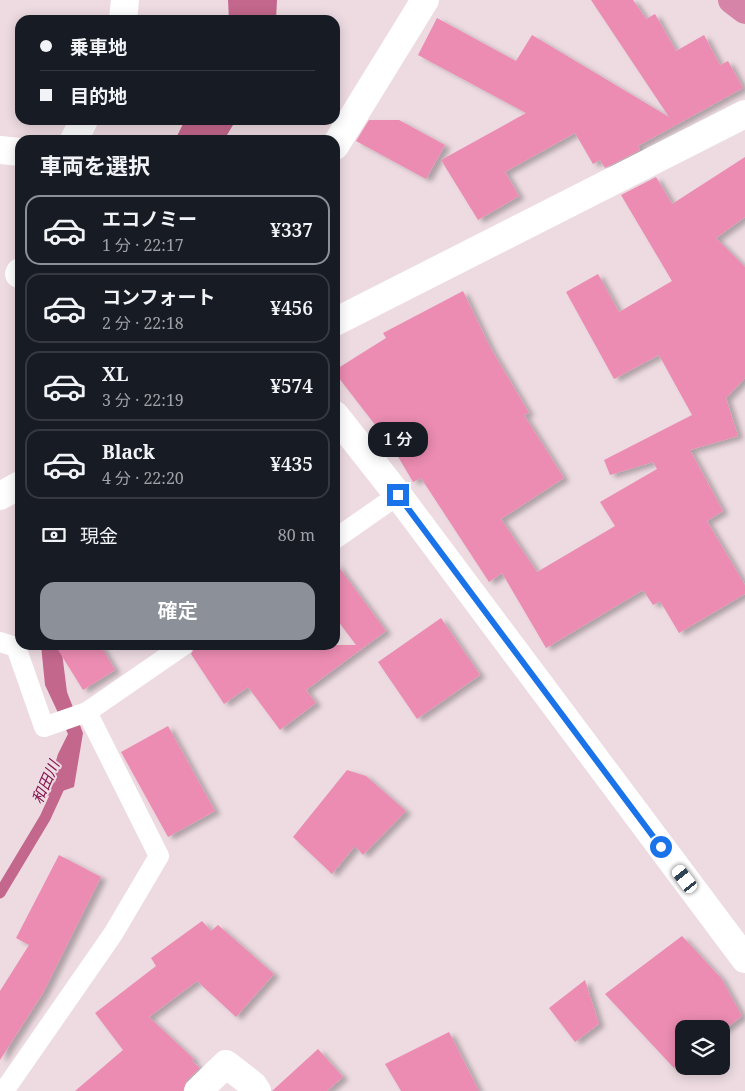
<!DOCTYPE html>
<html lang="ja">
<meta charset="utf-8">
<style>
:root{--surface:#171b24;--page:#20242c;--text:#f1f3f6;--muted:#9ea1a6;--line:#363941;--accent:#8c9099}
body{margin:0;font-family:"Noto Serif","Noto Sans JP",serif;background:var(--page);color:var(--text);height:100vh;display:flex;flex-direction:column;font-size:19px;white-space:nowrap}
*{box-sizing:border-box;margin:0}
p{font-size:16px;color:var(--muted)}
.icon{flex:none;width:28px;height:28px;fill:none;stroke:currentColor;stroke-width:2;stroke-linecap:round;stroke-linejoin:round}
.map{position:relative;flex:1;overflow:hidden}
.details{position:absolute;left:15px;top:135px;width:325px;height:515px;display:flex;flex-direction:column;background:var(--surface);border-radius:15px;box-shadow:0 2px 12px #0003}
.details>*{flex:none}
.hud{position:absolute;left:15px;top:15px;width:325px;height:110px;border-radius:15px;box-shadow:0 2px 12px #0003;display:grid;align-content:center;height:110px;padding:0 25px;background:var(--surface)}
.tools{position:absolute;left:675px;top:1020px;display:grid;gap:10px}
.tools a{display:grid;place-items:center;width:55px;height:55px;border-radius:10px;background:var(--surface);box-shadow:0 2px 12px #0003;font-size:25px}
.end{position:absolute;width:22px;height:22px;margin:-11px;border:6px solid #1a73e8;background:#fff;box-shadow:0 0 0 2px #fff}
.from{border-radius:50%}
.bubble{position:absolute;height:35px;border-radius:15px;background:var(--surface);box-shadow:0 2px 12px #0003;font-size:16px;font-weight:600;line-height:35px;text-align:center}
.car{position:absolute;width:15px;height:30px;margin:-15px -8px;border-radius:6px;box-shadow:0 0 4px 1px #0007;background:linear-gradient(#fff 24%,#345 0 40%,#fff 0 76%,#345 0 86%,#fff 0)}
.hud b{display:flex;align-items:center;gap:18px;height:48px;font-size:19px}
.hud b+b{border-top:1px solid var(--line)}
.hud i{width:12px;height:12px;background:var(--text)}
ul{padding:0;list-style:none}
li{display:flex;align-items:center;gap:15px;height:70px;margin:0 10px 8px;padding:0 15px;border:2px solid var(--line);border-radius:15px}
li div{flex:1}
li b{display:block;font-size:19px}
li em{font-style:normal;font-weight:600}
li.selected{border-color:var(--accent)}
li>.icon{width:45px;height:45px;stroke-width:1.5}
h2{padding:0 25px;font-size:22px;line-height:60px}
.pay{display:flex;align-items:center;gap:12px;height:55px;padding:0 25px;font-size:19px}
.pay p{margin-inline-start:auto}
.cta{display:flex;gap:10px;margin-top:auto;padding:10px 25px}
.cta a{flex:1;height:58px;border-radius:15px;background:var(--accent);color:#fff;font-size:20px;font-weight:600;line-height:58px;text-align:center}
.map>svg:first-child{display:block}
.water{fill:#c3678d}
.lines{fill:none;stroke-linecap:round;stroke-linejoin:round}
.stream{stroke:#c3678d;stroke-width:11}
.building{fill:#ec8cb2;filter:url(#shadow)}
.service{stroke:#fff;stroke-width:20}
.minor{stroke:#fff;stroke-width:28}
.tertiary{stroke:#fff;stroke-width:28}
.trunk{stroke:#d684a7;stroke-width:28}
.route{stroke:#1a73e8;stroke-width:6}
.labels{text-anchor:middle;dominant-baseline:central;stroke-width:4;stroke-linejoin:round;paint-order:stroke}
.water-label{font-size:15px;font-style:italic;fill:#83114e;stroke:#eddbe1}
</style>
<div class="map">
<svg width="745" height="1091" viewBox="0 0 745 1091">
<defs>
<filter id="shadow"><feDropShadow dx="5.5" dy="3" stdDeviation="2.5" flood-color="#0004"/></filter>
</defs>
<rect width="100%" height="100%" fill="#eddbe1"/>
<!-- water -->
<g class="water">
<path d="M228,0H277L276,20H229Z"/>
<path d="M185,120H236L224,140H175Z"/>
<path d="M41,645H61L67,692L83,733L74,787L45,797L58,754L68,734L45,685Z"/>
</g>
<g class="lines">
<!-- stream -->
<path class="stream" d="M0,893L45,818L62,781"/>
</g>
<!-- building -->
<g class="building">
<path d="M591,0H633L646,19L655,14L676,51L704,35L720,65L728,61L743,88L638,146L640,150L605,168L600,160L593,164L575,133L505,172L519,196L478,220L441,160L526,113L418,55L437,18L516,61L532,35L669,117Z"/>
<path d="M369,120H399L445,145L426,179L356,141Z"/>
<path d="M745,157V217L716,238L745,267V378L726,398L738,436L690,450L723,511L707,521L745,585V594L679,633L660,601L653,605L643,590L546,648L502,573L489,582L421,478L413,482L393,448L335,373V370L386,338L383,333L463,291L490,347L529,413L524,415L564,478L501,519L537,572L615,526L600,502L657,469L653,462L610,475L604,460L692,415L659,355L614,379L566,292L598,274L619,312L672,281L621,195L656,177L672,204Z"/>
<path d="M335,562L386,631L306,690L316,703L280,730L248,687L224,704L191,654L196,645H356L335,617Z"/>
<path d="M441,618L480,675L417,719L378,662Z"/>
<path d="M55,645H100L115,670L83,690Z"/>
<path d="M168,726L215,811L168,837L121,752Z"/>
<path d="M347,770L366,776L406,811L363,855L355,846L332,874L293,837Z"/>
<path d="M59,855L101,877L43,993L0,1060V991L29,945L16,938Z"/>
<path d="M202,921L211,931L218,925L274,974L236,1017L197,981L149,1017L194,1059L192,1061L200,1068L187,1080L183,1091H75L123,1050L95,1013L156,966L151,958Z"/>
<path d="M682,936L721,978L742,1016L721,1032V1029H684V1060L674,1068L605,994Z"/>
<path d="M585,980L599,1024L575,1042L549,1008Z"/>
<path d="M449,1032L479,1091H401L385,1064Z"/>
<path d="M318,1049L343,1077L327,1091H272Z"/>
</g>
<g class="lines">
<!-- service -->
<g class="service">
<path d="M335,539L398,495"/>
<path d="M0,642L16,647L44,727L87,712L184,645"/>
<path d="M4,1091L113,934L159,856L87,712"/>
</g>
<!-- minor -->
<g class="minor">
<path d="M123,20L125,0"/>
<path d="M74,140L84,120"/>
<path d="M335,146L425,0"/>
<path d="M0,150L20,152"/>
<path d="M19,274L20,272"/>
<path d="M335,415L398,495L745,959"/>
<path d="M198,1091L226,1064L253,1085L257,1091"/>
</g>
<!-- tertiary -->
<g class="tertiary">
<path d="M335,322L745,114"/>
<path d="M0,496L20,485"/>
</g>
<!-- trunk -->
<path class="trunk" d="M732,0L745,10"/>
</g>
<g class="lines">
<!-- route -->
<path class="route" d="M398,495L661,847"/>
</g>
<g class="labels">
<!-- water labels -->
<g class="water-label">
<text transform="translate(45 782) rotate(-66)">和田川</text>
</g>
</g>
</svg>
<div class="tools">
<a><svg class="icon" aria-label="layers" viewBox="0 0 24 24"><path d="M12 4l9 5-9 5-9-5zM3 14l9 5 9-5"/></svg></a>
</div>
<i class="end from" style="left:661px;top:847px"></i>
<i class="end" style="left:398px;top:495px"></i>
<div class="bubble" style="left:368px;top:422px;width:60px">1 分</div>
<i class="car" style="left:685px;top:879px;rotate:323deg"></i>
<div class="hud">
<b><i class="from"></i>乗車地</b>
<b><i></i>目的地</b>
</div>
<section class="details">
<h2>車両を選択</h2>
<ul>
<li class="selected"><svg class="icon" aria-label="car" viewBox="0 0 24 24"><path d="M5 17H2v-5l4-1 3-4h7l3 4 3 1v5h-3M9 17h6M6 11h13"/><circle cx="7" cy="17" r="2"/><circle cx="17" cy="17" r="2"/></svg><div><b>エコノミー</b><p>1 分 · 22:17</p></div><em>¥337</em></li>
<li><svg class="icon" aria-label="car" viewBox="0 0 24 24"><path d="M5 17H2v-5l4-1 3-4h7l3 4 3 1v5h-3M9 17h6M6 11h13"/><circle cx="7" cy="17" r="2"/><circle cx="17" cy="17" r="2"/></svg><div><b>コンフォート</b><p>2 分 · 22:18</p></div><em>¥456</em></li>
<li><svg class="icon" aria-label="car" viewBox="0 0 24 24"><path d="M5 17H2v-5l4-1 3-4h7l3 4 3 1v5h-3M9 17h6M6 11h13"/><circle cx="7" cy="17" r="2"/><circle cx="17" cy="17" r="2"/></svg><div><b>XL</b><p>3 分 · 22:19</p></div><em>¥574</em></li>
<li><svg class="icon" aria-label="car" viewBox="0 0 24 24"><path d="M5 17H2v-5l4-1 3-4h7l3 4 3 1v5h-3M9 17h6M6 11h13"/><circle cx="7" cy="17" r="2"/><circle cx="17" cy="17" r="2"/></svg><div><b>Black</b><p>4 分 · 22:20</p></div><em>¥435</em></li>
</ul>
<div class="pay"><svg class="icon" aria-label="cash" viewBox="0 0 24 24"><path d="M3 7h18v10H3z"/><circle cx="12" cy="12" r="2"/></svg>現金<p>80 m</p></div>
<div class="cta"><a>確定</a></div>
</section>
</div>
